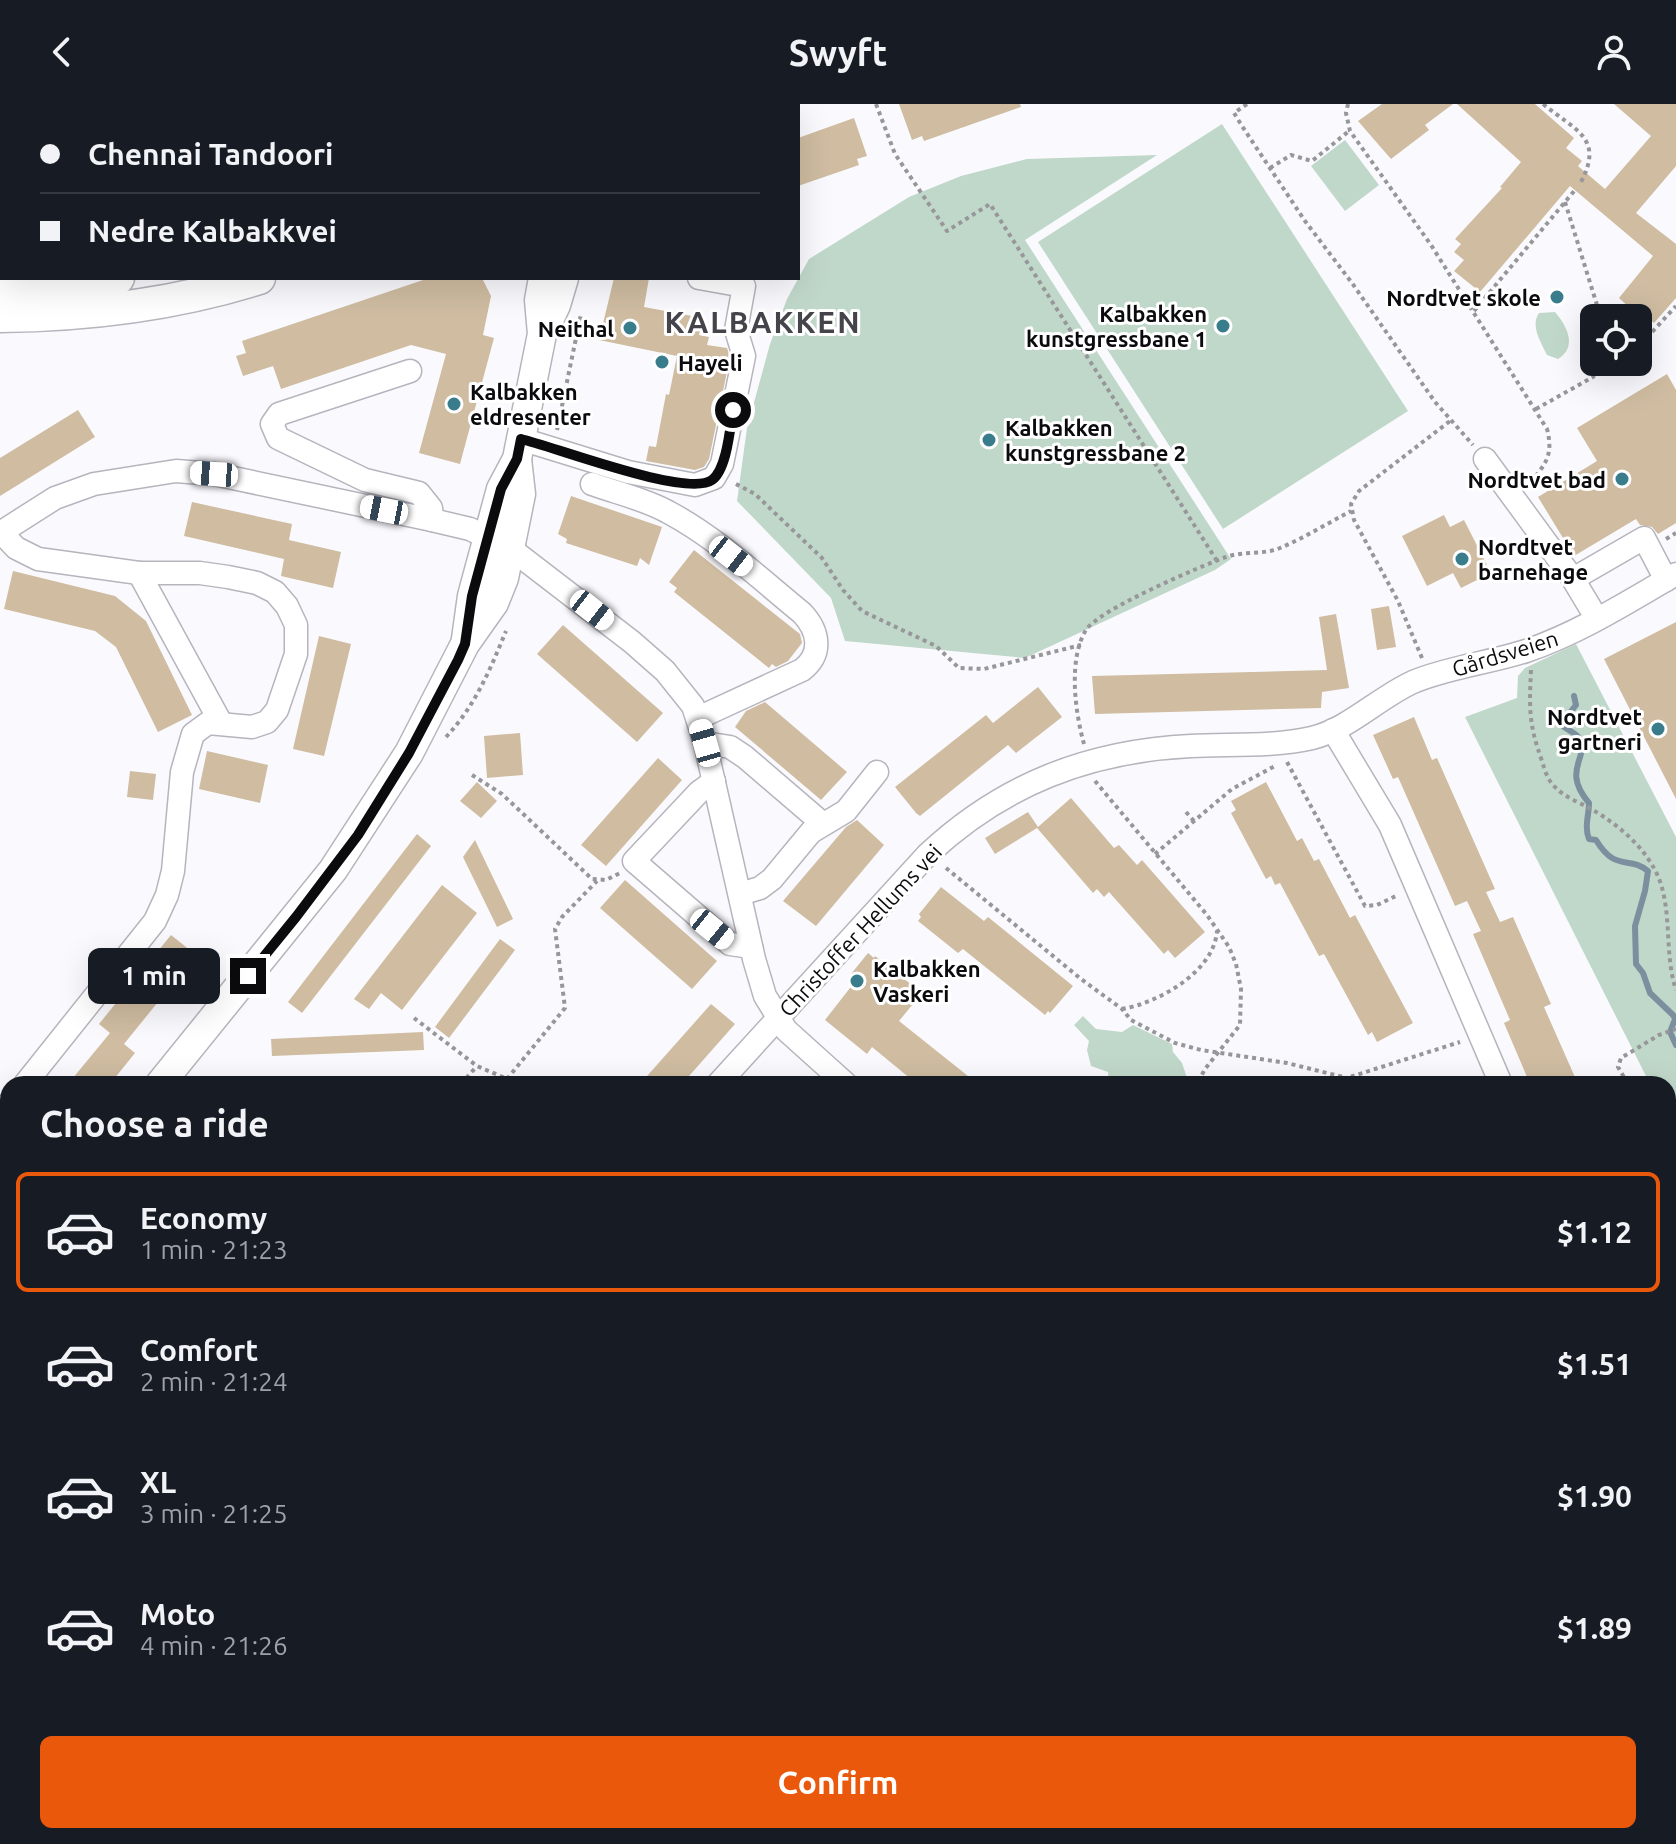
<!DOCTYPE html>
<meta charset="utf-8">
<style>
:root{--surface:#171b24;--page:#20242c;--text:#f1f3f6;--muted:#9ea1a6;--line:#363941;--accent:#ea580c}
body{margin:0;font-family:Ubuntu,sans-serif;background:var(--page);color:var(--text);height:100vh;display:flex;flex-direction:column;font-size:30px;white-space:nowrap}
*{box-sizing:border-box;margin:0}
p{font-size:26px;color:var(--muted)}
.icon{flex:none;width:44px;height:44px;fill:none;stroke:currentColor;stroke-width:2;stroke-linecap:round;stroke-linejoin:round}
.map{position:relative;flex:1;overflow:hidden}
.drawer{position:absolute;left:0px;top:972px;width:1676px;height:768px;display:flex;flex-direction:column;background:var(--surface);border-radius:24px 24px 0 0;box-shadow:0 8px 32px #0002}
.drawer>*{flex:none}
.banner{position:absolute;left:0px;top:0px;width:800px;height:176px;box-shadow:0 8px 32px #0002;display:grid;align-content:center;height:176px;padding:0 40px;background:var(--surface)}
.controls{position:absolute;left:1580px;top:200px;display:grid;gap:16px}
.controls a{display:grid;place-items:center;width:72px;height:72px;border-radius:12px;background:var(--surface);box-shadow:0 8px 32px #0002;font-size:40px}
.end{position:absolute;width:36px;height:36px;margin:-18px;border:10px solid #0b0b0e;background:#fff;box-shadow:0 0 0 4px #fff}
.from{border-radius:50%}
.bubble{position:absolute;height:56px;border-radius:12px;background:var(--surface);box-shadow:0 8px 32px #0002;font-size:26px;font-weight:700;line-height:56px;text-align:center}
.car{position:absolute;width:24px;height:48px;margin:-24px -12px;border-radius:10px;box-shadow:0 0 6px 2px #0007;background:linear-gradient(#fff 24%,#345 0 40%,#fff 0 76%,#345 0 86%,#fff 0)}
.banner b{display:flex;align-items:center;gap:28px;height:76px;font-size:30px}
.banner b+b{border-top:2px solid var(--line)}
.banner i{width:20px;height:20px;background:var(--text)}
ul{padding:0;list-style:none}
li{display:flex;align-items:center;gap:24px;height:120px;margin:0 16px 12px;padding:0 24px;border:4px solid transparent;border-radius:12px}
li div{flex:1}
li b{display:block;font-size:30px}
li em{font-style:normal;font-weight:700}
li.current{border-color:var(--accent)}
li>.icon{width:72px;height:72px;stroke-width:1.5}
h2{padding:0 40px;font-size:36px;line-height:96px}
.primary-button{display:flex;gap:16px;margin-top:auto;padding:16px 40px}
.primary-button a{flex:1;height:92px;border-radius:12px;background:var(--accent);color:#fff;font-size:32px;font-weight:700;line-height:92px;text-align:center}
header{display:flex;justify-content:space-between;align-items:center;height:104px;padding:0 40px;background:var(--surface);font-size:36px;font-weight:700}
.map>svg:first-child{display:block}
.green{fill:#c0d8ca}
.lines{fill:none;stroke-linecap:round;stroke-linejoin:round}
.stream{stroke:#7c8f9f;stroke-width:6}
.building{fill:#cfbca1}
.minor-casing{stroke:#b6b4bd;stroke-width:25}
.major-casing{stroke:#b6b4bd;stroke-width:31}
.highway-casing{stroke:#b6b4bd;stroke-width:35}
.path{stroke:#97979a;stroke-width:4;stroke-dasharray:4 4;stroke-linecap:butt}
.minor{stroke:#fff;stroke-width:22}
.major{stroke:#fff;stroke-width:28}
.highway{stroke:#fff;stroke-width:32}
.route{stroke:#0b0b0e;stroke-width:10}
.poi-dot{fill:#397d8c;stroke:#fff;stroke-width:3}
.labels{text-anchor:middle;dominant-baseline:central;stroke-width:6;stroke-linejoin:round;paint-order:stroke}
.poi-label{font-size:22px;font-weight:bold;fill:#0b0b0e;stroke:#fff;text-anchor:end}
.street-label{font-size:22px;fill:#0b0b0e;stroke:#fff}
.district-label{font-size:30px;font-weight:bold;letter-spacing:2px;fill:#45444b;stroke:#fff}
</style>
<header><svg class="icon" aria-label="back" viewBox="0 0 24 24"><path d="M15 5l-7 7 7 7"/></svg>Swyft<svg class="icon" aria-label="person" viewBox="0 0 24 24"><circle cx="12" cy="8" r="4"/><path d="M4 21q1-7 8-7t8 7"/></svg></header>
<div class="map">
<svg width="1676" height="1740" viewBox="0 0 1676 1740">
<rect width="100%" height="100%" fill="#fafafe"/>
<!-- green -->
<g class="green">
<path d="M1222,20L1408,307L1223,425L1038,138Z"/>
<path d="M1345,36L1379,81L1345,107L1311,62Z"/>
<path d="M1157,51L1025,136L1231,455L1215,466L1025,554L845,537L831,494L737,397L747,324L770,240L787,195L809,155L909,93L961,72L1027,55Z"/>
<path d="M1555,208C1567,222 1578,243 1558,255L1547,251C1541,238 1530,222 1539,209Z"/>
<path d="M1576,540L1676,733V1031L1668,1015V980H1650L1465,613L1517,594L1518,572L1525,564Z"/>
<path d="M1083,912L1096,925L1122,928L1133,921L1172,940L1173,948L1182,959L1189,980H1109L1108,968L1091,962L1087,946L1089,937L1074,921Z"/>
<path d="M1668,1148L1676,1152V1253L1668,1257Z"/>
<path d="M500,1732H746L738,1740H328L339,1735L422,1734L491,1736Z"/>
</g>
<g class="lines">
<!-- stream -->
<path class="stream" d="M1574,592L1576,601L1565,615L1564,623C1569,627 1576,629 1579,634C1591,653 1560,665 1589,699C1589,712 1584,722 1589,735L1596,736C1616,769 1629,751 1648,767L1645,787L1635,822L1636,860L1643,869L1650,889L1673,911L1675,915L1670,928L1676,941"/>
</g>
<!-- building -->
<g class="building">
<path d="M899,0H1020L1021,3L924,37L922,32L912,36Z"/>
<path d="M1382,0H1453L1425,21L1429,26L1391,55L1358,17Z"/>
<path d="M1457,0H1535L1574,34L1566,44L1582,57L1578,62L1605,85L1651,32L1614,0H1676V62L1636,109L1676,140V194L1654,219L1635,202L1632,206L1619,194L1653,152L1570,82L1480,188L1454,167L1464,156L1454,148L1461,140L1455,135L1502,84L1500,83L1521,58Z"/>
<path d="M854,14L867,52L857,55L859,61L798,82V34Z"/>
<path d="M429,174H482L491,192L483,231L494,234L460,360L419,349L446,250L411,241L281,285L273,262L243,272L236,252L246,249L242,237Z"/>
<path d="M614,174H649L644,203L703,214L699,231L709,233L707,241L727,244L730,253L709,355L704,363L695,366L646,357L649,342L656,343L666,290L669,291L677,252L599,236Z"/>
<path d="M1667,270L1676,286V419L1658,430L1652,423L1640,421L1636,415L1574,452L1538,393L1597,357L1577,324Z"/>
<path d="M78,306L95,333L0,392V354Z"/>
<path d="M571,392L662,423L649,461L640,454L637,462L566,439L567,435L558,430Z"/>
<path d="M192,398L292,420L289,436L341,448L333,484L281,472L284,455L184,432Z"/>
<path d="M1444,411L1450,423L1464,416L1491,469L1461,484L1453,469L1427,482L1402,432Z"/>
<path d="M694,446L800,530L802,539L788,557L776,563L772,560L769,564L674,488L677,484L669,478Z"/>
<path d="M13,467L115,492L146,517L192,611L158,628L116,543L95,527L4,505Z"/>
<path d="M1389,502L1396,543L1377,546L1371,505Z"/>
<path d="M1336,510L1349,584L1322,588L1321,604L1095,610L1092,572L1327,566L1319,513Z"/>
<path d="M1676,518V695L1604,555Z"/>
<path d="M563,521L663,609L637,638L537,550Z"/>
<path d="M319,532L351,540L324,652L293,645Z"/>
<path d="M1038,583L1062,613L1016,649L1008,641L920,712L916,709L895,683L986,611L993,619Z"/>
<path d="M765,598L847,668L821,696L735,623L746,607Z"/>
<path d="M1414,613L1432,656L1437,654L1495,785L1486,788L1500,818L1513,813L1551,900L1544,903L1578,980H1530L1504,919L1510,916L1473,830L1481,827L1467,797L1455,802L1398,673L1393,675L1373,631Z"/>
<path d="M520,629L523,671L487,674L484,632Z"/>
<path d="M207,647L268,661L260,699L199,685Z"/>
<path d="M658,654L682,676L606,762L581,741Z"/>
<path d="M130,667L156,670L153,696L127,693Z"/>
<path d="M477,678L497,697L481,714L460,697Z"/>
<path d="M1266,678L1297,737L1302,734L1314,757L1319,755L1350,814L1355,811L1413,919L1377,938L1372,928L1368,931L1324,850L1319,852L1280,779L1275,781L1271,772L1266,775L1231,709L1236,706L1231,697Z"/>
<path d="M1071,694L1114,744L1119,741L1137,761L1142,756L1205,828L1175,854L1168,846L1164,850L1109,788L1104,793L1097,785L1093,789L1037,724L995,750L985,734L1028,708L1038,723Z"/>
<path d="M857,716L884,741L816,822L783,797L846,723Z"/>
<path d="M417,730L431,742L302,909L288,898Z"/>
<path d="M475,736L513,815L497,823L463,753Z"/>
<path d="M625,776L717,857L692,885L600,804Z"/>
<path d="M442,781L477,809L402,906L381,889L369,905L354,895Z"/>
<path d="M941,783L984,817L988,813L1073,882L1050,909L1048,907L1045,911L963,845L958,849L918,817L921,813L919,810Z"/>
<path d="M171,831L196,851L124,940L135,949L110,980H68L110,929L99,920Z"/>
<path d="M500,835L515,846L449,934L435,923Z"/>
<path d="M868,849L874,854L875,852L922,889L899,917L978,980H917L872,943L867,950L825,916L857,875L851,870Z"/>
<path d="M711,900L735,920L682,980H640Z"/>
<path d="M423,928L424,946L272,952L271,935Z"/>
</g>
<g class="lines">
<defs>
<g id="minor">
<path d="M748,2L754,0"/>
<path d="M410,267L279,310L272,320L278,334L365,376L419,389L431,404L432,416"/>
<path d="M521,335L628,368L695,381L714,374L722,360L744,252L736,226L744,182L699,174"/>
<path d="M1485,355L1573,475L1597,515"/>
<path d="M592,380C617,389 645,395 668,408C717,434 759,474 802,509C819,527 823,550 802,566L698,614"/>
<path d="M1,428L16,444L38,455L139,469H200L228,473L257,479L275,488L287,502L296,521V550L277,606L267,618L252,623L208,619L193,630L182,668L173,767L167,791L155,817L25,980"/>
<path d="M0,429L55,394L94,380L176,367L214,370L432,416L470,425L511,445L632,538L665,567L693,602L705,639L754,855L765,892L786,926L846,980"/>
<path d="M139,469L221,619"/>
<path d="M1573,475L1644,434L1666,476"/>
<path d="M1333,626L1390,721L1501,980"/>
<path d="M705,639L730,643L745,653L822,719"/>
<path d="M714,677L699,688L634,757L730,840L751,843"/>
<path d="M740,790L760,784L772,775L811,728L846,707L877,668"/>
<path d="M718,980L928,750C1003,680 1089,647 1191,642C1230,640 1273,643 1312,634C1349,625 1378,594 1413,578C1449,563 1489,559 1526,547C1579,529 1628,498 1676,470"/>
<path d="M7,1001L8,1000"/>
<path d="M0,1126L8,1133"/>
<path d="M1668,1577L1676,1573"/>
<path d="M0,1617H8"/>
<path d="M0,1706H8"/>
<path d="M1264,1732L1268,1740"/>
<path d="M76,1740L84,1732"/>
<path d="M1195,1740L1210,1732"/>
<path d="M1329,1740L1346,1732"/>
<path d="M1566,1740L1583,1732"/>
</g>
<g id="major">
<path d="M546,222L556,201L564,174"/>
<path d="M466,535L472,492L501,385L517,355L542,230L539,196L543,174"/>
<path d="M160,980L333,766L409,649L465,540L494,499L504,474L521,390L517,355"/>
<path d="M0,1221L8,1203"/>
</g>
<g id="highway">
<path d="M403,2L406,0"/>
<path d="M454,2L456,0"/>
<path d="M530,2V0"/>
<path d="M581,2V0"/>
<path d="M0,120L2,119"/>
<path d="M0,156H2"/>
<path d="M0,191L118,174"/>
<path d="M0,212C88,211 174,201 259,174"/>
</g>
</defs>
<!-- minor casing -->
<use href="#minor" class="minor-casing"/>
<!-- major casing -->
<use href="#major" class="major-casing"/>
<!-- highway casing -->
<use href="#highway" class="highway-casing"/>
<!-- path -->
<g class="path">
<path d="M876,0L895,50L947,127L990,100L1217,457"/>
<path d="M1247,0L1234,9L1242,22L1305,117L1352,179L1435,298L1473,341"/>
<path d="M1348,0L1346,9L1350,27L1431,141L1547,325C1554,352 1545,361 1528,381"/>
<path d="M1543,0C1576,27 1605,34 1580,80"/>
<path d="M176,2L182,0"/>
<path d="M629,2V0"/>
<path d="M0,64H2"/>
<path d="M1270,64L1291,51L1312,57L1349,27"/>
<path d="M1565,98L1601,214"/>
<path d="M1474,207L1575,86"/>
<path d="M1638,235L1653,227L1676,202"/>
<path d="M1536,305L1593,273L1601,258"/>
<path d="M557,326L581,210"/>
<path d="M736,380L755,390L822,454L843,486L862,507L936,542L959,564L984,565L1081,541"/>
<path d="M1666,435L1676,429"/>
<path d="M1422,554L1398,497L1354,416L1351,400L1359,387L1450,317"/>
<path d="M1531,566C1529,605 1529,621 1542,657C1545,667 1548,677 1556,684C1566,694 1581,699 1593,706C1618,721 1641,740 1655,766C1674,802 1663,847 1676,886"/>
<path d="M446,633C475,602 490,566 506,527"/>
<path d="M1084,640C1075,608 1068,555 1086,526C1098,506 1201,462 1226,453C1243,447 1263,451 1280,444C1304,434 1328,419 1351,407"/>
<path d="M1287,658L1365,802L1377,801L1398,791"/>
<path d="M472,671L502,690L592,775L606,776L620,769"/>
<path d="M1095,677L1207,811L1229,843L1236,860L1241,885L1240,921L1205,965L1197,980"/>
<path d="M1186,708L1194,717"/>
<path d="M1155,750L1232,685L1275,662"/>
<path d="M946,764L1081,875L1122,905L1131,916L1175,939L1201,946L1287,959L1347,974"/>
<path d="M1122,905C1158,899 1214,868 1217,827"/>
<path d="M414,914L477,962L519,980"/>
<path d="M507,975L565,904L555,825L562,813L597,777"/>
<path d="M461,980L477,962"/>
<path d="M1328,980L1460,938"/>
<path d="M1623,980L1625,975L1618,963L1621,954L1659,931L1676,925"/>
<path d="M1668,1132L1676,1136"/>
<path d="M1668,1216L1676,1213"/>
<path d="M0,1287L8,1269"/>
<path d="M0,1510H8"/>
<path d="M0,1532L8,1533"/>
<path d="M582,1740L602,1732"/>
</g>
<!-- minor -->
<use href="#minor" class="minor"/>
<!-- major -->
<use href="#major" class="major"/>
<!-- highway -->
<use href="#highway" class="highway"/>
</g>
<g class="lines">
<!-- route -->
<path class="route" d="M248,872L296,813L358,731L409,649L458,556L465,540L472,492L501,385L517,355L521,335C555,343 687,394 712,376C727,365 730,324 733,306"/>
</g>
<!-- markers -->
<g class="poi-dot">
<circle cx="1557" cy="193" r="8"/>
<circle cx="1223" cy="222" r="8"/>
<circle cx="630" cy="224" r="8"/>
<circle cx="662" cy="258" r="8"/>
<circle cx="454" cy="300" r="8"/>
<circle cx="989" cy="336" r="8"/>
<circle cx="1622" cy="375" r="8"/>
<circle cx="1462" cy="455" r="8"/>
<circle cx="1658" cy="625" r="8"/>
<circle cx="857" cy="877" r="8"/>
</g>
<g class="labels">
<!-- poi labels -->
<g class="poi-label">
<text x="1541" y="193">Nordtvet skole</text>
<text x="1207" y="209">Kalbakken<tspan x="1207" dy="25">kunstgressbane 1</tspan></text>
<text x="614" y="224">Neithal</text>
<text x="678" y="258" text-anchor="start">Hayeli</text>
<text x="470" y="287" text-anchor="start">Kalbakken<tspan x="470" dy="25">eldresenter</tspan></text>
<text x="1005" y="323" text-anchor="start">Kalbakken<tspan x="1005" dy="25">kunstgressbane 2</tspan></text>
<text x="1606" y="375">Nordtvet bad</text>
<text x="1478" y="442" text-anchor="start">Nordtvet<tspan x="1478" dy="25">barnehage</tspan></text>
<text x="1642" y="612">Nordtvet<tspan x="1642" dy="25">gartneri</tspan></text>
<text x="873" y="864" text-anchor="start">Kalbakken<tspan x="873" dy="25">Vaskeri</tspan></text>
</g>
<!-- street labels -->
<g class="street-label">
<text transform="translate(1505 549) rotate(-17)">Gårdsveien</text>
<text transform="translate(860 826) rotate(-47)">Christoffer Hellums vei</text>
</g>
<!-- district labels -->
<g class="district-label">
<text x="763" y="218">KALBAKKEN</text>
</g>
</g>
</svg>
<div class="controls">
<a><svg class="icon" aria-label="locate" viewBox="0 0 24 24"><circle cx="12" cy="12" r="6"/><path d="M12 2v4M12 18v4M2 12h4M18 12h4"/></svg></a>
</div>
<i class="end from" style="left:733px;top:306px"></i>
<i class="end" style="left:248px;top:872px"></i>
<div class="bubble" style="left:88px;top:844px;width:132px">1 min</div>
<i class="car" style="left:214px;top:370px;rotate:274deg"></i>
<i class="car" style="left:384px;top:406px;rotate:281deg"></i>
<i class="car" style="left:731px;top:452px;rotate:128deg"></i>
<i class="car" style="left:592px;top:506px;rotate:128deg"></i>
<i class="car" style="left:705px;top:639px;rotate:344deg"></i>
<i class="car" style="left:712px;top:825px;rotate:129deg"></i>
<div class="banner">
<b><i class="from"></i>Chennai Tandoori</b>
<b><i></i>Nedre Kalbakkvei</b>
</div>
<section class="drawer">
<h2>Choose a ride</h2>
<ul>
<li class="current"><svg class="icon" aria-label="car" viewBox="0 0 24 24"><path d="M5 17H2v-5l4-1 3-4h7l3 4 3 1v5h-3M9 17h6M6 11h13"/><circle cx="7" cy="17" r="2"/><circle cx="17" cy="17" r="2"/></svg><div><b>Economy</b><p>1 min · 21:23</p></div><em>$1.12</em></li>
<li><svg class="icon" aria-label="car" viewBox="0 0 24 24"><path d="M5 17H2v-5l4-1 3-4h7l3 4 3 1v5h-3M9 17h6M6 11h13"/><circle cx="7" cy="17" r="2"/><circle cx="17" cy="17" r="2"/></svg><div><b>Comfort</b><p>2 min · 21:24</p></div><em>$1.51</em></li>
<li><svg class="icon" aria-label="car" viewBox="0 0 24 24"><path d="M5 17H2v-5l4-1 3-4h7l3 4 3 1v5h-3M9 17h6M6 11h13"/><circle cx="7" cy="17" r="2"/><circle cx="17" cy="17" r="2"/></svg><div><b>XL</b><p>3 min · 21:25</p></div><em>$1.90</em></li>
<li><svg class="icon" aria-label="car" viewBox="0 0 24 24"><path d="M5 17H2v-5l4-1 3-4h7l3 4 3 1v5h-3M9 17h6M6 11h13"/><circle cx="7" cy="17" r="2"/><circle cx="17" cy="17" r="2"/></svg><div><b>Moto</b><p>4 min · 21:26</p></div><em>$1.89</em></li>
</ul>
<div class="primary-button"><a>Confirm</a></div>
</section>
</div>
